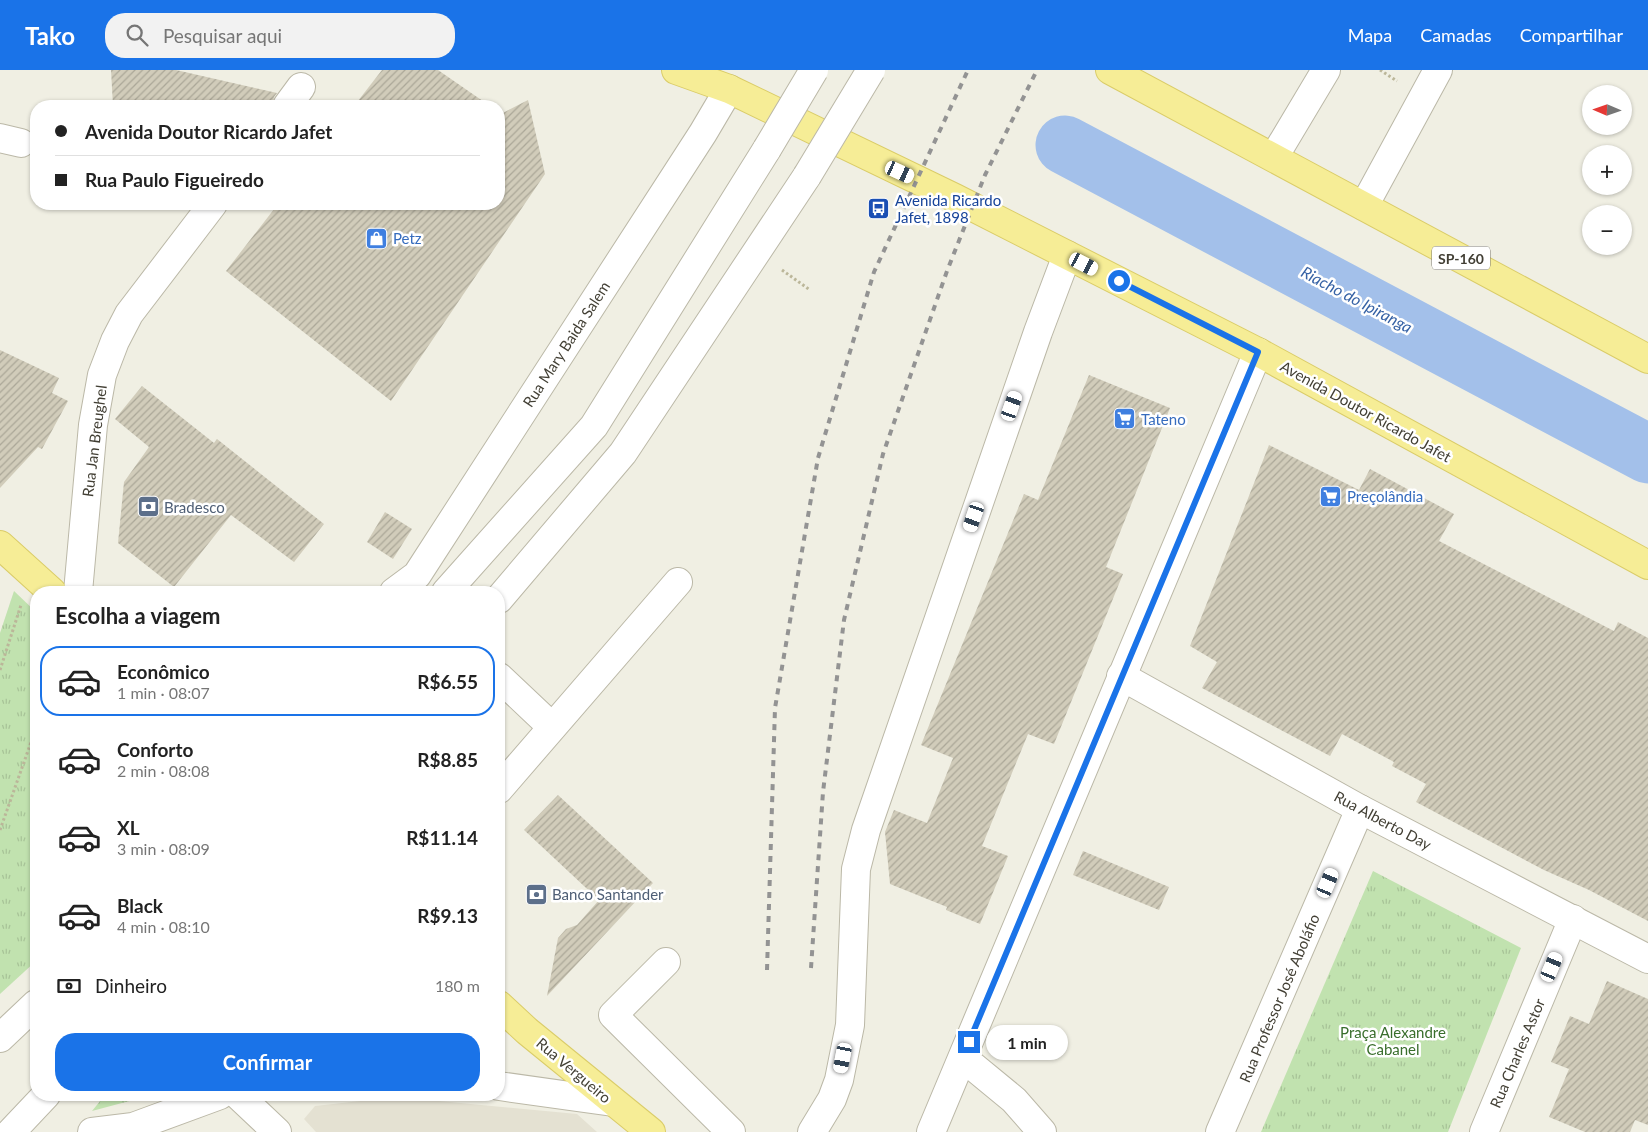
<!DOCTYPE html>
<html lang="pt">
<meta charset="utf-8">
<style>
:root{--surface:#fff;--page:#f2f2f2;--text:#222;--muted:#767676;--line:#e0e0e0;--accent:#1a73e8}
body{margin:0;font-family:Lato,sans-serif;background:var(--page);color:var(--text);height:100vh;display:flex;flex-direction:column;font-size:19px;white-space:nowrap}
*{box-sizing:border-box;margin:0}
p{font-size:16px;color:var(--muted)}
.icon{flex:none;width:28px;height:28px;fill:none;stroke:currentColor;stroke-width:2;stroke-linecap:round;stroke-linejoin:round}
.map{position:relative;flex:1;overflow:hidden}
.sheet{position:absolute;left:30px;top:516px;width:475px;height:515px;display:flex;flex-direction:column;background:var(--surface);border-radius:20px;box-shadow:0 1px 4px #0004}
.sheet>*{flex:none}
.top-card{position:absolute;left:30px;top:30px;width:475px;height:110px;border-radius:20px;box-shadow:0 1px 4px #0004;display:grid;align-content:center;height:110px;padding:0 25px;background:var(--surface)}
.needle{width:32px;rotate:272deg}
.fabs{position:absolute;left:1582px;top:15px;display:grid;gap:10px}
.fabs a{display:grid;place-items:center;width:50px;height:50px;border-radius:50%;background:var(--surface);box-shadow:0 1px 4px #0004;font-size:25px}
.end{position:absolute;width:22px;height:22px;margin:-11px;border:6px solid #1a73e8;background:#fff;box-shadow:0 0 0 2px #fff}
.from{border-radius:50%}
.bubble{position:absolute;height:35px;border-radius:18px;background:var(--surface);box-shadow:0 1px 4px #0004;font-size:16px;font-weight:700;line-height:35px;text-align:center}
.car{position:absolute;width:15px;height:30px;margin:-15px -8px;border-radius:6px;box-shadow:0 0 4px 1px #0007;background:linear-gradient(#fff 24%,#345 0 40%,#fff 0 76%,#345 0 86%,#fff 0)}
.top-card b{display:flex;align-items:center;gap:18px;height:48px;font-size:19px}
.top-card b+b{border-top:1px solid var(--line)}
.top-card i{width:12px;height:12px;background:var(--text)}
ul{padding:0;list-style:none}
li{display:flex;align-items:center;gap:15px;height:70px;margin:0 10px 8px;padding:0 15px;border:2px solid transparent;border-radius:20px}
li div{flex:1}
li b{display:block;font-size:19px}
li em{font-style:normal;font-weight:700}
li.active{border-color:var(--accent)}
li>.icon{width:45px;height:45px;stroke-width:1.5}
h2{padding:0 25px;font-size:22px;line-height:60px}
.pay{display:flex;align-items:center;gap:12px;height:55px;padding:0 25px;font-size:19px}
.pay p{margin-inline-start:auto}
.action{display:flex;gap:10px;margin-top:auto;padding:10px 25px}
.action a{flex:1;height:58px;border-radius:20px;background:var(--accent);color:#fff;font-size:20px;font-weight:700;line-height:58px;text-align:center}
header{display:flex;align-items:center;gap:30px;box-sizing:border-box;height:70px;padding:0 25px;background:var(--accent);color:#fff}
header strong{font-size:24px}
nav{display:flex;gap:28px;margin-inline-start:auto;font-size:18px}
.search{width:350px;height:45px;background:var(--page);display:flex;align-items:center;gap:12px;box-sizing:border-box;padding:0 18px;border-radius:20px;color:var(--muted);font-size:19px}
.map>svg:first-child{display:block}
.residential{fill:#e4e1d2}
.park{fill:url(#park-tufts)}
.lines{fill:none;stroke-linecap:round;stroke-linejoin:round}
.river{stroke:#a3c0ea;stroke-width:59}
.building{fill:url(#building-hatch)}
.minor-casing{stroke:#bbb8a7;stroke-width:30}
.major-casing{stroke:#dacc68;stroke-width:30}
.path{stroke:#bbb699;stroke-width:3;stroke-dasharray:2.5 2.5;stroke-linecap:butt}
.minor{stroke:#fff;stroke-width:28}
.major{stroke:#f6ed96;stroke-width:28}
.rail{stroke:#939393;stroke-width:4;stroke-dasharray:6 6;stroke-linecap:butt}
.minor-bridge-casing{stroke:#bbb8a7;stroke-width:30;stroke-linecap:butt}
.minor-bridge{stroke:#fff;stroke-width:28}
.route{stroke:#1a73e8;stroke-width:6}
.labels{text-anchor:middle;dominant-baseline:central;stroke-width:5;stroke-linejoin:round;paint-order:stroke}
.shield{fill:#fff;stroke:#7b7971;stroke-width:1}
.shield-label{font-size:14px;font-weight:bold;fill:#423f34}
.transit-label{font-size:15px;fill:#164399;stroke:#fff;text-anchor:start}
.shop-label{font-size:15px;fill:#366cbe;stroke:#fff;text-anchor:start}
.street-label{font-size:15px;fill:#423f34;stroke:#fff}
.service-label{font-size:15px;fill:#4e5e75;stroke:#fff;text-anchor:start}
.park-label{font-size:15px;fill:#396e2c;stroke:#fff}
.water-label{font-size:16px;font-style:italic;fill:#3662a5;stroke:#fff}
</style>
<header>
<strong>Tako</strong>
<div class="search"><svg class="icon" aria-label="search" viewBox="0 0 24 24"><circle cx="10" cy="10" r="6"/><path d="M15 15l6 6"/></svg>Pesquisar aqui</div>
<nav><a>Mapa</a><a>Camadas</a><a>Compartilhar</a></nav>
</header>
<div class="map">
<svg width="1648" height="1062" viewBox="0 0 1648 1062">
<defs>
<pattern id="park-tufts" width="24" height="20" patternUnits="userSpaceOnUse" patternTransform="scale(1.25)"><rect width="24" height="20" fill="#c1e2af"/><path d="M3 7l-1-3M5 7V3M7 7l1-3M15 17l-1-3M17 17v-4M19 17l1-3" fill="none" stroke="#a7c397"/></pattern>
<pattern id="building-hatch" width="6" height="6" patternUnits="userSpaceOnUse" patternTransform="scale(1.25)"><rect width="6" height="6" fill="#d1ccba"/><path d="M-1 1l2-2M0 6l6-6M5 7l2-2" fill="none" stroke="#aba798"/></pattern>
</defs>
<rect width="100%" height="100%" fill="#f0efe3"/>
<!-- residential -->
<path class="residential" d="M397,1027L577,1044L597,1062H316L304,1049L315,1036Z"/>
<!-- park -->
<g class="park">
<path d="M14,521L36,542V891L0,924V563Z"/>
<path d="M1373,801L1521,878L1448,1062H1261Z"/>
<path d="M105,1025H152L92,1041Z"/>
</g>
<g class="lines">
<!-- river -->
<path class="river" d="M1065,75L1648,384"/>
</g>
<!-- building -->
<g class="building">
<path d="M111,0H176L277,23L274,27L272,36H113Z"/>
<path d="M382,0H438L490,36H354Z"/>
<path d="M528,30L545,104L391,331L226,201L278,134H499V45Z"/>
<path d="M0,280L59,308L52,323L68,331L42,379L38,377L0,418Z"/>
<path d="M1089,305L1170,338L1106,497L1123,504L1054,674L1028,664L982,776L1008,786L980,854L946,840L947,837L890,814L885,762L894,740L927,753L953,688L921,675L1024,424L1038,430Z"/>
<path d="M142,316L214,373L217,369L324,454L294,492L231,445L174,517L118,473L124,412L149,377L115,349Z"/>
<path d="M1269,375L1359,420L1370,399L1454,444L1439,471L1614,561L1618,552L1648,568V851L1589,820L1544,800L1416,732L1426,714L1392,696L1394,692L1342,664L1330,686L1202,618L1217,592L1190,576Z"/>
<path d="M385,442L412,459L393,489L367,472Z"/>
<path d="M558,725L653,813L547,926L558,868L566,859L577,855L599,830L524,760Z"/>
<path d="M1083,781L1169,817L1159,840L1073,805Z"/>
<path d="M1607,911L1648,929V1055L1635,1050L1630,1062H1585L1549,1047L1569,999L1551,992L1570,946L1589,954Z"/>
</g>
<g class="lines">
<defs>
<g id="minor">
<path d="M287,36L301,17"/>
<path d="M0,68L21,73"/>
<path d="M1274,87L1326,0"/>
<path d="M1364,136L1438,0"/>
<path d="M78,522L93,355L102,305L115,271L129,244L213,134"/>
<path d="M394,522L417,505L703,63L729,19"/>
<path d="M446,522L594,356L767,79"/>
<path d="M499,529L623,383L807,106"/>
<path d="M1121,606L1360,739L1648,889"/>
<path d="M499,607L552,657"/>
<path d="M499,719L678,512"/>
<path d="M666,892L613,945L731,1062"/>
<path d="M0,968L36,934"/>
<path d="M963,988L1014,1030L1042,1062"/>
<path d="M499,1016L613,1032"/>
<path d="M238,1025L277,1062"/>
<path d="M11,1062L46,1025"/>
<path d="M92,1062L133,1057L220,1025"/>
<path d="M812,1062L832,1029L839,1010L850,955L856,799L866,760L1038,262L1067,185"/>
<path d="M931,1062L1258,282"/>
<path d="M1220,1062L1360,739"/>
<path d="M1484,1062L1573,849"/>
</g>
<g id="major">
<path d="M676,0L729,19L955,128L1258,282L1648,495"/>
<path d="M1110,0L1648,289"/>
<path d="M0,475L52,522"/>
<path d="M499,935L527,961L651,1062"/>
</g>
</defs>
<!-- minor casing -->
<use href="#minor" class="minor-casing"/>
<!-- major casing -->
<use href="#major" class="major-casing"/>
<!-- path -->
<g class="path">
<path d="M1380,0L1397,11"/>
<path d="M782,200L810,220"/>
<path d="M0,600L21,535"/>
<path d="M0,760L36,658"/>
</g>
<!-- minor -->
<use href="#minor" class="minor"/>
<!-- major -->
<use href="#major" class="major"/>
<!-- rail -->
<g class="rail">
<path d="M811,898L823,722L844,550L883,384L947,201L985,105L1037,0"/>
<path d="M767,900L775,638L818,388L874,202L968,0"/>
</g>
<defs>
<g id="minor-bridge">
<path d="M767,79L814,0"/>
<path d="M807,106L871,0"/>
</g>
</defs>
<!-- minor-bridge casing -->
<use href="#minor-bridge" class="minor-bridge-casing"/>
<!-- minor-bridge -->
<use href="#minor-bridge" class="minor-bridge"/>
</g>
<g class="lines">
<!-- route -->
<path class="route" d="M969,972L1258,282L1119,211"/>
</g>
<!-- icons -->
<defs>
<symbol id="bus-square" viewBox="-11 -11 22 22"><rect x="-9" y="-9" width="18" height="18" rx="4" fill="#1a4fb4" stroke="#fff"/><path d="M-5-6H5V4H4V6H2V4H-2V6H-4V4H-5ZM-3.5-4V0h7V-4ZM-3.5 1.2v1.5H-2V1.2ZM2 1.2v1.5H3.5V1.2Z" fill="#fff"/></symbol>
<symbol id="shop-square" viewBox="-11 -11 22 22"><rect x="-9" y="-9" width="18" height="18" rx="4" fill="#3f7fe0" stroke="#fff"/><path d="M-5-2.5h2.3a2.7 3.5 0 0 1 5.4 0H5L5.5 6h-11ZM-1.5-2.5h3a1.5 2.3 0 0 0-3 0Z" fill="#fff"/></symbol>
<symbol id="supermarket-square" viewBox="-11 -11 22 22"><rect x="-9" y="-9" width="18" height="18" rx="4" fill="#3f7fe0" stroke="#fff"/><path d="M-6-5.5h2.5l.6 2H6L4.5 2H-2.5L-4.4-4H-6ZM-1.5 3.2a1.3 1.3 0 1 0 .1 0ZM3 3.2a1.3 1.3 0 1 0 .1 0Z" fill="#fff"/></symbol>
<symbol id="bank-square" viewBox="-11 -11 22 22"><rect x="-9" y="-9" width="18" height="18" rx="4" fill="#5c6f8a" stroke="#fff"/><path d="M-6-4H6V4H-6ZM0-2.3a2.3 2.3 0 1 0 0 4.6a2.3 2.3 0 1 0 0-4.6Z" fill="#fff"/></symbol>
</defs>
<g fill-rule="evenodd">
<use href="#bus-square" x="866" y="126" width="25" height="25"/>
<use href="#shop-square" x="364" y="156" width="25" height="25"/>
<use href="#supermarket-square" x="1112" y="336" width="25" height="25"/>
<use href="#supermarket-square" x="1318" y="414" width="25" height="25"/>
<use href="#bank-square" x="136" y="424" width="25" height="25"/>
<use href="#bank-square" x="524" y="812" width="25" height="25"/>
</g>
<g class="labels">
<!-- shield labels -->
<rect class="shield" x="1432" y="176.5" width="58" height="23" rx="4"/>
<g class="shield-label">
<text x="1461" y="188">SP-160</text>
</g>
<!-- transit labels -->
<g class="transit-label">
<text x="895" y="130">Avenida Ricardo<tspan x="895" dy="17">Jafet, 1898</tspan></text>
</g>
<!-- shop labels -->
<g class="shop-label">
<text x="393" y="168">Petz</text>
<text x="1141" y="349">Tateno</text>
<text x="1347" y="426">Preçolândia</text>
</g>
<!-- street labels -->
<g class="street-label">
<text transform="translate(566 274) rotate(-57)">Rua Mary Baida Salem</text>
<text transform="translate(1366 341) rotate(29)">Avenida Doutor Ricardo Jafet</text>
<text transform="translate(94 371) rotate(-83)">Rua Jan Breughel</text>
<text transform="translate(1383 750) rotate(28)">Rua Alberto Day</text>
<text transform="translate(1279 928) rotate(-67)">Rua Professor José Aboláfio</text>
<text transform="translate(1517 983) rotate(-67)">Rua Charles Astor</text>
<text transform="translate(574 1000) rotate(40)">Rua Vergueiro</text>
</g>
<!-- service labels -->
<g class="service-label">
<text x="164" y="437">Bradesco</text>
<text x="552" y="824">Banco Santander</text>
</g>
<!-- park labels -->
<g class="park-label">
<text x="1393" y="962">Praça Alexandre<tspan x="1393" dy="17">Cabanel</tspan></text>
</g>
<!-- water labels -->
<g class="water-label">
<text transform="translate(1357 229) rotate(28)">Riacho do Ipiranga</text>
</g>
</g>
</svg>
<div class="fabs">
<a><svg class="needle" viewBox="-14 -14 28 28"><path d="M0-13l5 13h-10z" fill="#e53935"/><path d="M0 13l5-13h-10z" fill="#767676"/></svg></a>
<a>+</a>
<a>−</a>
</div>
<i class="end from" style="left:1119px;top:211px"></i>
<i class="end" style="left:969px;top:972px"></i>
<div class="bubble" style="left:986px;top:955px;width:82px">1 min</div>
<i class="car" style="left:900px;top:102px;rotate:115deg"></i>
<i class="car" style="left:1084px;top:194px;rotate:117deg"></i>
<i class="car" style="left:1012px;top:336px;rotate:19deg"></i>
<i class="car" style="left:974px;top:447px;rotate:199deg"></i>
<i class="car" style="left:1328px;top:813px;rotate:23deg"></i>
<i class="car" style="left:1552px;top:897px;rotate:23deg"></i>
<i class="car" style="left:843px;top:988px;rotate:191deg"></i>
<div class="top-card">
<b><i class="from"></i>Avenida Doutor Ricardo Jafet</b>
<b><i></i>Rua Paulo Figueiredo</b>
</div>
<section class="sheet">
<h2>Escolha a viagem</h2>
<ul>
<li class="active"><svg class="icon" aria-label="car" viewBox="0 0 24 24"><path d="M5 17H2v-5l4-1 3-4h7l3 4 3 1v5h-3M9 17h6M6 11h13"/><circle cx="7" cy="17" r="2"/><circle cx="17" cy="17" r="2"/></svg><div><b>Econômico</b><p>1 min · 08:07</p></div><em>R$6.55</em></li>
<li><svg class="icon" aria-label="car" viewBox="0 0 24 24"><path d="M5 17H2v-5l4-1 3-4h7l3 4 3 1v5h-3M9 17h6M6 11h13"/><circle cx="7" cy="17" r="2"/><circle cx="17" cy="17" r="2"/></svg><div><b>Conforto</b><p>2 min · 08:08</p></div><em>R$8.85</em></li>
<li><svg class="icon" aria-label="car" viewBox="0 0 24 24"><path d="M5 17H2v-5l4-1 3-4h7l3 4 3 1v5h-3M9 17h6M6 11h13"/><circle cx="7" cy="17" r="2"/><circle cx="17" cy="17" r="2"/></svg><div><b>XL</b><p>3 min · 08:09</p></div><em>R$11.14</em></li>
<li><svg class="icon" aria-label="car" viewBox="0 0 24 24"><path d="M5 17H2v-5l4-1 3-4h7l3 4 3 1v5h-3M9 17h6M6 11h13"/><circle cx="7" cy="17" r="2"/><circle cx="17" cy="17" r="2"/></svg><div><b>Black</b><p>4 min · 08:10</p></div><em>R$9.13</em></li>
</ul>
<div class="pay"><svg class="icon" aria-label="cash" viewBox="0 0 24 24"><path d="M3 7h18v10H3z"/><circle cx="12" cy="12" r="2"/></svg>Dinheiro<p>180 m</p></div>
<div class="action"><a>Confirmar</a></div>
</section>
</div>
